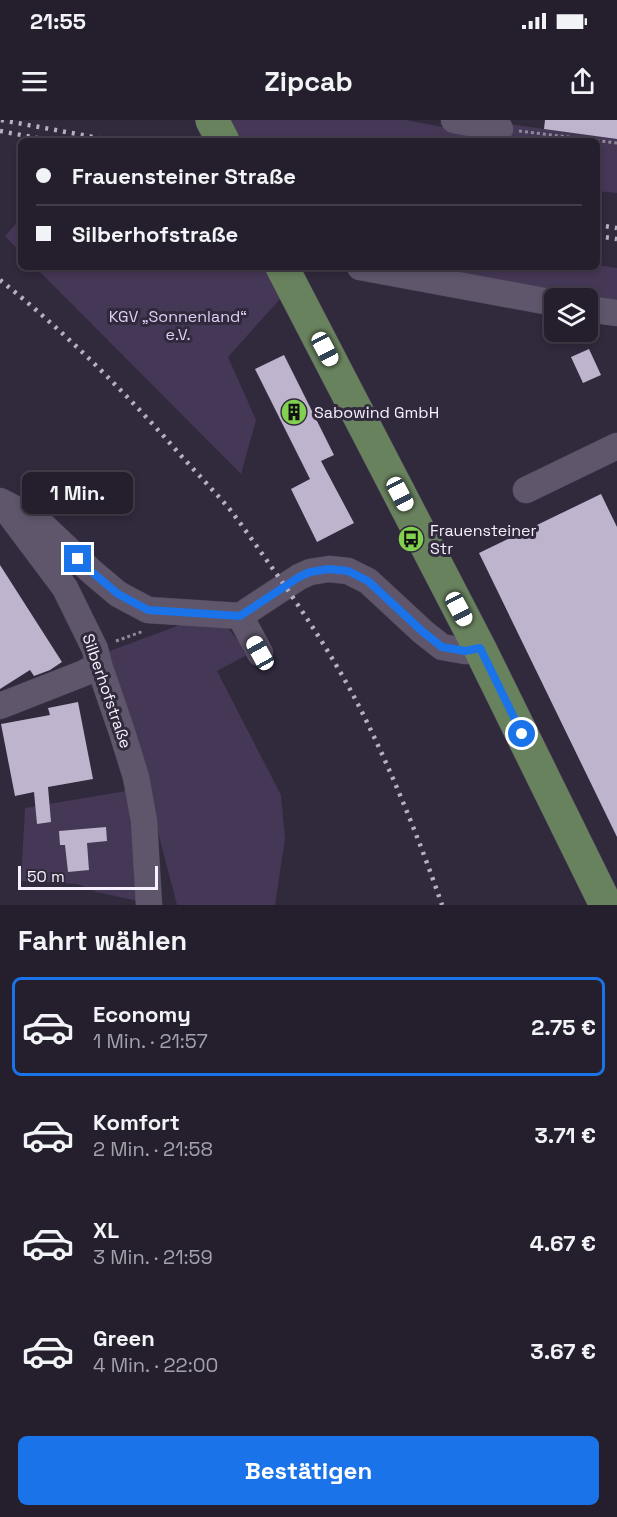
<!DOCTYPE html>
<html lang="de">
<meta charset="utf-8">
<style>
:root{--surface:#251f2d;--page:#2d2735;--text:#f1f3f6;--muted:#a3a2aa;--line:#423d49;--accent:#1a73e8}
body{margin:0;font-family:"Space Grotesk",sans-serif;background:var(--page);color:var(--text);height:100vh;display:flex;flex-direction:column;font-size:22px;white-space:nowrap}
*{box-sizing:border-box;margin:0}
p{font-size:20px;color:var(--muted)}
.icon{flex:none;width:33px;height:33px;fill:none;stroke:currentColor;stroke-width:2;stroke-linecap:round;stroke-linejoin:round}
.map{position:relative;height:785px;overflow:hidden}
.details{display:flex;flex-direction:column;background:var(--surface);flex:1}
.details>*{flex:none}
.top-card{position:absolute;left:18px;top:18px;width:582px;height:132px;border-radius:9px;box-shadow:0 3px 9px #0003,0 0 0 2px var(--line);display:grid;align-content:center;height:132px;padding:0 18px;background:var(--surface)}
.controls{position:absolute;left:544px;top:168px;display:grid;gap:12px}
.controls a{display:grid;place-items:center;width:54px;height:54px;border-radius:9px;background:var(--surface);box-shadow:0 3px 9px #0003,0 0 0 2px var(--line);font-size:30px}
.scale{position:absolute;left:18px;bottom:15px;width:140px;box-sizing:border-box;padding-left:6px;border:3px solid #f6f1fe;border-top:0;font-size:16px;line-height:21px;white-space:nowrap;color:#f6f1fe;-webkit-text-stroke:4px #31293c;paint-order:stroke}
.end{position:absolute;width:27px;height:27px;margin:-14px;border:8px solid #1a73e8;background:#fff;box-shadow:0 0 0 3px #fff}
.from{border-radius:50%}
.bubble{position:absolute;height:42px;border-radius:9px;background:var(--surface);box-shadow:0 3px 9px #0003,0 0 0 2px var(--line);font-size:20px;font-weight:700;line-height:42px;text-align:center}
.car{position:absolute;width:18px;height:36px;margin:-18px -9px;border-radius:8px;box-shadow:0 0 4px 2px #0007;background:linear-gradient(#fff 24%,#345 0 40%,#fff 0 76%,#345 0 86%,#fff 0)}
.top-card b{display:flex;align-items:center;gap:21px;height:57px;font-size:22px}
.top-card b+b{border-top:2px solid var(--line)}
.top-card i{width:15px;height:15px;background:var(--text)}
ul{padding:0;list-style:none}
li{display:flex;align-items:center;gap:18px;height:99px;margin:0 12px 9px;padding:0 6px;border:3px solid transparent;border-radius:9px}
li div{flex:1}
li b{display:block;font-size:22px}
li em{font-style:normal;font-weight:700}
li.selected{border-color:var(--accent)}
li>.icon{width:54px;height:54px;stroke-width:1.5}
h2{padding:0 18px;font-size:27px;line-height:72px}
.button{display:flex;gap:12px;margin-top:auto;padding:12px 18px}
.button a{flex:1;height:69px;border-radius:9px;background:var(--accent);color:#fff;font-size:24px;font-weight:700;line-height:69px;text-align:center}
.status{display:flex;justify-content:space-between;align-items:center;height:42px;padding:0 30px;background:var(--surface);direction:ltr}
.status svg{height:16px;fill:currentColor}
header{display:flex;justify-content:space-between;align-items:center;height:78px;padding:0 18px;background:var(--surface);font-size:27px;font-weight:700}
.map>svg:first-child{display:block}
.green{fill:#453756}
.building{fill:#beb4cd}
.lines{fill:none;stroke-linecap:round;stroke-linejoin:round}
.minor-casing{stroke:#4e4758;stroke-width:27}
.major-casing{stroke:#4e4758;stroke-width:34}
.path{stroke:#908999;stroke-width:3;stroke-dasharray:3 3;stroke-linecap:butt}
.minor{stroke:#5f566c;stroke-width:26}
.major{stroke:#69825e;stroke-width:33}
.rail{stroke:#b6b0bf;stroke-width:4.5;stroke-dasharray:3 6;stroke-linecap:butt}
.route{stroke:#1a73e8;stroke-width:8}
.labels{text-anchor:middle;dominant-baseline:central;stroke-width:6;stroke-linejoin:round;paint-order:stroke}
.park-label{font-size:16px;fill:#dfcff6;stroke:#31293c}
.poi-label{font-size:16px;fill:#f6f1fe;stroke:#31293c;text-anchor:start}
.street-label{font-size:16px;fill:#f6f1fe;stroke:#31293c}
</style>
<div class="status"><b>21:55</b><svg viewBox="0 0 49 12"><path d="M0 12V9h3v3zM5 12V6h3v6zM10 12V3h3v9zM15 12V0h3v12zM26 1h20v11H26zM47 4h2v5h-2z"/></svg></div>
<header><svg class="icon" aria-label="menu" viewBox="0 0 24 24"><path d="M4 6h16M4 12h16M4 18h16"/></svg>Zipcab<svg class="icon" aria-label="share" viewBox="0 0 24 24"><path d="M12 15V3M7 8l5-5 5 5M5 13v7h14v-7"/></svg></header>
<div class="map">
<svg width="617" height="785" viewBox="0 0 617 785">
<rect width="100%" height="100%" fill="#31293c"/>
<!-- green -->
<g class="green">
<path d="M224,0H406L490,16L501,3L617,19V73L597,71V21H255L233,17Z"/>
<path d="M21,98V133L5,116Z"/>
<path d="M597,145L617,148V184L399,147H597Z"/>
<path d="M35,147H264L280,179L228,237L256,300L241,354Z"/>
<path d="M204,496L228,508L249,534L217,551L281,675L285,719L275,785H177L128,597L107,532Z"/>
<path d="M126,671L136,737L142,782L97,772L77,764L21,761L25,688Z"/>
</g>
<!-- building -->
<g class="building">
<path d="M545,0H617V19L544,9Z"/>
<path d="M589,229L601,255L583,263L571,237Z"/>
<path d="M284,235L334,335L321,341L354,403L317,422L291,369L310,359L255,249Z"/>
<path d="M601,374L617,407V717L479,433Z"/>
<path d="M0,445L62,542L50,550L34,556L30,550L0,569Z"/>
<path d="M78,582L93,659L48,667L51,702L37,704L34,672L15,676L1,604L50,595L48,588Z"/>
<path d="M106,707L107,721L87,723L89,750L68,752L65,725H60L59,711Z"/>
</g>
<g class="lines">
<defs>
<g id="minor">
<path d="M454,0L500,9"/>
<path d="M360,147L555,183"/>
<path d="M588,189L617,193"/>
<path d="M526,370L617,326"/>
<path d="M0,381L37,400L92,452L118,474L148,490L240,496L299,457L310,452L329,449L348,451L368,461L423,512L442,527L465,531L480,529"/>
<path d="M2,384L65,468L95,529L99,545L122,612L136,657L144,701L149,785"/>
<path d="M240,496L260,533"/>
<path d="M0,586L84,553L99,545"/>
</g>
<g id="major">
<path d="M212,0L223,21"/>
<path d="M282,147L480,529L606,785"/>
</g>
</defs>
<!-- minor casing -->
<use href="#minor" class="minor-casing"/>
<!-- major casing -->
<use href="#major" class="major-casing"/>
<!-- path -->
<g class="path">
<path d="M519,11L617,23"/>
<path d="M116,521L144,511"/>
</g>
<!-- minor -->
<use href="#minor" class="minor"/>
<!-- major -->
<use href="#major" class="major"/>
<!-- rail -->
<g class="rail">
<path d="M1,0L115,21"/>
<path d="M0,11L53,21"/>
<path d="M597,105L617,108"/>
<path d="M597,116L617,119"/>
<path d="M0,160C64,211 122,269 176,330C193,349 211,368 228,387C242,405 255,424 268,442C303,491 337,542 364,596C394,657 420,721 442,785"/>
</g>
</g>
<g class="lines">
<!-- route -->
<path class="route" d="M78,439L92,452L118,474L148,490L240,496L299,457L310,452L329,449L348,451L368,461L423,512L442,527L465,531L480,528L522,614"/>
</g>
<!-- icons -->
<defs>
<symbol id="building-disc" viewBox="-11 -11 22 22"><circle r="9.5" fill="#82d04f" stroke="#31293c"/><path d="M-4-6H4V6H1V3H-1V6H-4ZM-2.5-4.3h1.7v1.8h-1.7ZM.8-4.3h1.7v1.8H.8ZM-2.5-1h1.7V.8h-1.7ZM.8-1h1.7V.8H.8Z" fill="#111"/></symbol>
<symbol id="bus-disc" viewBox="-11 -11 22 22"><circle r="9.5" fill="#82d04f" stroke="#31293c"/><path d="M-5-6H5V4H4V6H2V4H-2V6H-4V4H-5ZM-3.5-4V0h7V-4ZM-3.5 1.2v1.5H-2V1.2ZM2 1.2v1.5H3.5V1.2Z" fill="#111"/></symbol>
</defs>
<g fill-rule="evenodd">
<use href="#building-disc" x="279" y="277" width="30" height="30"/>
<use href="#bus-disc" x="396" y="404" width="30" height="30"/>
</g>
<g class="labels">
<!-- park labels -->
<g class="park-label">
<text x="178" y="196">KGV „Sonnenland“<tspan x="178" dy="18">e.V.</tspan></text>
</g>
<!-- poi labels -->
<g class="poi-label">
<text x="314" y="292">Sabowind GmbH</text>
<text x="430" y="410">Frauensteiner<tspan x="430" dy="18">Str</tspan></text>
</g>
<!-- street labels -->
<g class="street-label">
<text transform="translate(107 571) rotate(71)">Silberhofstraße</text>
</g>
</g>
</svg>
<div class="controls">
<a><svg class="icon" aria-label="layers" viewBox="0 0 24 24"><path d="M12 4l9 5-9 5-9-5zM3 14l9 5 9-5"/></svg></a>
</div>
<div class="scale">50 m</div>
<i class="end from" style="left:522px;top:614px"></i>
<i class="end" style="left:78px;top:439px"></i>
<div class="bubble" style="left:22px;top:352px;width:111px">1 Min.</div>
<i class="car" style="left:325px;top:229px;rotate:152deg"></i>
<i class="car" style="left:400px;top:374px;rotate:152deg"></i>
<i class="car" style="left:459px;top:489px;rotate:152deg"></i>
<i class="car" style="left:260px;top:533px;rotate:331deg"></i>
<div class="top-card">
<b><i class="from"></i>Frauensteiner Straße</b>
<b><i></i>Silberhofstraße</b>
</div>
</div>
<section class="details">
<h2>Fahrt wählen</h2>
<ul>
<li class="selected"><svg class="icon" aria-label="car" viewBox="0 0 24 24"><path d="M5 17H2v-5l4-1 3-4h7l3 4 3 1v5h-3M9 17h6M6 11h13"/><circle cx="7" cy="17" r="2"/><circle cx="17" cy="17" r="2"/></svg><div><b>Economy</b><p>1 Min. · 21:57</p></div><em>2.75 €</em></li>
<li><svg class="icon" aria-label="car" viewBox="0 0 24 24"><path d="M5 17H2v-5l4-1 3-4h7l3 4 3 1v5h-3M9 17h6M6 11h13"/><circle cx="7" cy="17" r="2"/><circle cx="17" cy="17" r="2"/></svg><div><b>Komfort</b><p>2 Min. · 21:58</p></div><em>3.71 €</em></li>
<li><svg class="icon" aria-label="car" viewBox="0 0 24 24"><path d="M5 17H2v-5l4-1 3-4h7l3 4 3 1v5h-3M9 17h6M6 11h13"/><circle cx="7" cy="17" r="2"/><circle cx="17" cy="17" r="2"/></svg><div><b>XL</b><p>3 Min. · 21:59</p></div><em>4.67 €</em></li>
<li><svg class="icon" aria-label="car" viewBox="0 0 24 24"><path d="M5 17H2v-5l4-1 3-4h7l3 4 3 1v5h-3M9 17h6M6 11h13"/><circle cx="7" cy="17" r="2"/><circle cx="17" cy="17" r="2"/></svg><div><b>Green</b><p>4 Min. · 22:00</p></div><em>3.67 €</em></li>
</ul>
<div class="button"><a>Bestätigen</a></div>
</section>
